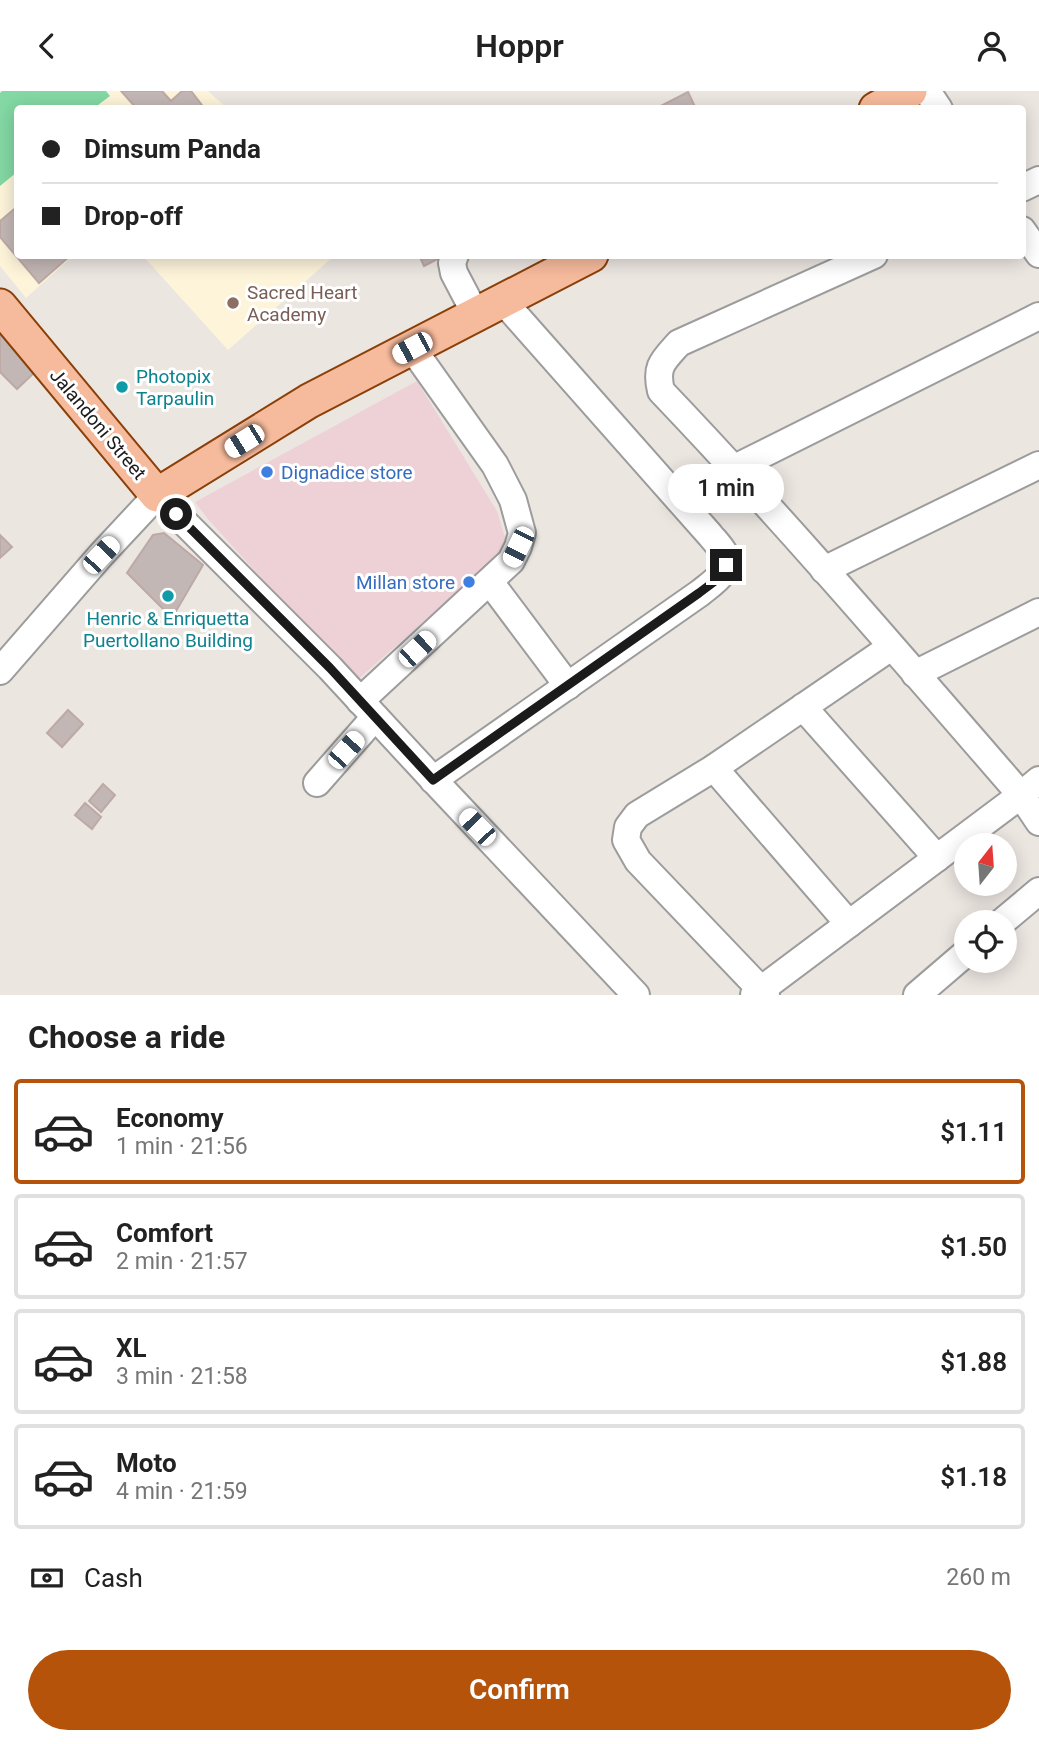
<!DOCTYPE html>
<meta charset="utf-8">
<style>
:root{--surface:#fff;--page:#f6f6f6;--text:#222;--muted:#767676;--line:#e0e0e0;--accent:#b45309}
body{margin:0;font-family:Roboto,sans-serif;background:var(--page);color:var(--text);height:100vh;display:flex;flex-direction:column;font-size:26px;white-space:nowrap}
*{box-sizing:border-box;margin:0}
p{font-size:23px;color:var(--muted)}
.icon{flex:none;width:38px;height:38px;fill:none;stroke:currentColor;stroke-width:2;stroke-linecap:round;stroke-linejoin:round}
.map{position:relative;height:904px;overflow:hidden}
.sheet{display:flex;flex-direction:column;background:var(--surface);flex:1}
.sheet>*{flex:none}
.top-card{position:absolute;left:14px;top:14px;width:1012px;height:154px;border-radius:7px;box-shadow:0 4px 18px #0003;display:grid;align-content:center;height:154px;padding:0 28px;background:var(--surface)}
.needle{width:46px;rotate:17deg}
.tools{position:absolute;left:954px;top:742px;display:grid;gap:14px}
.tools a{display:grid;place-items:center;width:63px;height:63px;border-radius:50%;background:var(--surface);box-shadow:0 4px 18px #0003;font-size:35px}
.end{position:absolute;width:32px;height:32px;margin:-16px;border:9px solid #1b1b1b;background:#fff;box-shadow:0 0 0 4px #fff}
.from{border-radius:50%}
.bubble{position:absolute;height:49px;border-radius:24px;background:var(--surface);box-shadow:0 4px 18px #0003;font-size:23px;font-weight:600;line-height:49px;text-align:center}
.car{position:absolute;width:21px;height:42px;margin:-21px -10px;border-radius:9px;box-shadow:0 0 5px 2px #0007;background:linear-gradient(#fff 24%,#345 0 40%,#fff 0 76%,#345 0 86%,#fff 0)}
.top-card b{display:flex;align-items:center;gap:24px;height:66px;font-size:26px}
.top-card b+b{border-top:2px solid var(--line)}
.top-card i{width:18px;height:18px;background:var(--text)}
ul{padding:0;list-style:none}
li{display:flex;align-items:center;gap:21px;height:105px;margin:0 14px 10px;padding:0 14px;border:4px solid var(--line);border-radius:7px}
li div{flex:1}
li b{display:block;font-size:26px}
li em{font-style:normal;font-weight:600}
li.on{border-color:var(--accent)}
li>.icon{width:63px;height:63px;stroke-width:1.5}
h2{padding:0 28px;font-size:32px;line-height:84px}
.pay{display:flex;align-items:center;gap:18px;height:77px;padding:0 28px;font-size:26px}
.pay p{margin-inline-start:auto}
.cta{display:flex;gap:14px;margin-top:auto;padding:14px 28px}
.cta a{flex:1;height:80px;border-radius:42px;background:var(--accent);color:#fff;font-size:28px;font-weight:600;line-height:80px;text-align:center}
header{display:flex;justify-content:space-between;align-items:center;height:91px;padding:0 28px;background:var(--surface);font-size:32px;font-weight:600}
.map>svg:first-child{display:block}
.commercial{fill:#edd1d6}
.education{fill:#fdf4da}
.pitch{fill:#83d8a3}
.building{fill:#c3b7b5;stroke:#bda9a5;stroke-width:2}
.lines{fill:none;stroke-linecap:round;stroke-linejoin:round}
.minor-casing{stroke:#9c9c9c;stroke-width:30}
.major-casing{stroke:#8a4008;stroke-width:37}
.minor{stroke:#fff;stroke-width:26}
.major{stroke:#f6ba9c;stroke-width:33}
.route{stroke:#1b1b1b;stroke-width:9}
.education-dot{fill:#8d6e63;stroke:#fff;stroke-width:2.5}
.culture-dot{fill:#0f9aa8;stroke:#fff;stroke-width:2.5}
.shop-dot{fill:#3f7fe0;stroke:#fff;stroke-width:2.5}
.labels{text-anchor:middle;dominant-baseline:central;stroke-width:6;stroke-linejoin:round;paint-order:stroke}
.education-label{font-size:19px;fill:#785e54;stroke:#fff;text-anchor:start}
.culture-label{font-size:19px;fill:#0d838f;stroke:#fff;text-anchor:start}
.street-label{font-size:19px;fill:#1b1b1b;stroke:#fff}
.shop-label{font-size:19px;fill:#366cbe;stroke:#fff;text-anchor:start}
</style>
<header><svg class="icon" aria-label="back" viewBox="0 0 24 24"><path d="M15 5l-7 7 7 7"/></svg>Hoppr<svg class="icon" aria-label="person" viewBox="0 0 24 24"><circle cx="12" cy="8" r="4"/><path d="M4 21q1-7 8-7t8 7"/></svg></header>
<div class="map">
<svg width="1039" height="904" viewBox="0 0 1039 904">
<rect width="100%" height="100%" fill="#ece6e1"/>
<!-- commercial -->
<path class="commercial" d="M417,290L497,420L508,456L355,591L207,427L195,411Z"/>
<!-- education -->
<g class="education">
<path d="M0,0H208L227,17L18,18V164L73,165L26,207L0,175Z"/>
<path d="M143,165H334L228,259Z"/>
</g>
<!-- pitch -->
<path class="pitch" d="M2,0H106L110,5L94,17L18,18L17,81L0,95V2Z"/>
<!-- building -->
<g class="building">
<path d="M121,0H162L171,10L182,0H191L205,18H137Z"/>
<path d="M688,1L696,18H655Z"/>
<path d="M18,115V164H71L39,192L0,146V130Z"/>
<path d="M419,164H445L424,175Z"/>
<path d="M0,242L36,280L17,298L0,281Z"/>
<path d="M164,442L203,474L172,527L127,482L153,444Z"/>
<path d="M0,444L12,456L0,467Z"/>
<path d="M68,619L83,633L62,656L47,642Z"/>
<path d="M103,693L115,704L101,721L89,710Z"/>
<path d="M85,712L101,726L92,738L75,724Z"/>
</g>
<g class="lines">
<defs>
<g id="minor">
<path d="M927,0L939,18"/>
<path d="M1022,97L1039,89"/>
<path d="M1022,139L1039,163"/>
<path d="M455,164L452,172L454,182L476,224"/>
<path d="M874,164L679,252C663,270 655,275 661,300C786,431 903,568 1021,704L1039,731"/>
<path d="M735,377L1039,225"/>
<path d="M824,479L1039,374"/>
<path d="M490,491L568,595"/>
<path d="M0,580L101,464L157,404L330,577L442,698L636,904"/>
<path d="M915,583L1039,521"/>
<path d="M360,610L511,470L518,456L522,442L513,409L495,374L412,257"/>
<path d="M803,616L937,767"/>
<path d="M714,677L849,833"/>
<path d="M433,689L700,502C712,492 732,481 724,462C721,456 714,449 710,444L503,210"/>
<path d="M317,692L375,626"/>
<path d="M1002,831L1039,800"/>
<path d="M754,904L1021,704L1039,689"/>
<path d="M766,904L638,770L626,749L628,736L637,724L714,677L891,556"/>
<path d="M917,904L966,862"/>
</g>
<g id="major">
<path d="M876,18L910,0"/>
<path d="M0,215L157,404L309,310L591,164"/>
</g>
</defs>
<!-- minor casing -->
<use href="#minor" class="minor-casing"/>
<!-- major casing -->
<use href="#major" class="major-casing"/>
<!-- minor -->
<use href="#minor" class="minor"/>
<!-- major -->
<use href="#major" class="major"/>
</g>
<g class="lines">
<!-- route -->
<path class="route" d="M176,423L330,577L433,689L699,502L719,487L726,474"/>
</g>
<!-- markers -->
<circle class="education-dot" cx="233" cy="212" r="7"/>
<g class="culture-dot">
<circle cx="122" cy="296" r="7"/>
<circle cx="168" cy="505" r="7"/>
</g>
<g class="shop-dot">
<circle cx="267" cy="381" r="7"/>
<circle cx="469" cy="491" r="7"/>
</g>
<g class="labels">
<!-- education labels -->
<g class="education-label">
<text x="247" y="201">Sacred Heart<tspan x="247" dy="22">Academy</tspan></text>
</g>
<!-- culture labels -->
<g class="culture-label">
<text x="136" y="285">Photopix<tspan x="136" dy="22">Tarpaulin</tspan></text>
<text x="168" y="527" text-anchor="middle">Henric &amp; Enriquetta<tspan x="168" dy="22">Puertollano Building</tspan></text>
</g>
<!-- street labels -->
<g class="street-label">
<text transform="translate(98 333) rotate(50)">Jalandoni Street</text>
</g>
<!-- shop labels -->
<g class="shop-label">
<text x="281" y="381">Dignadice store</text>
<text x="455" y="491" text-anchor="end">Millan store</text>
</g>
</g>
</svg>
<div class="tools">
<a><svg class="needle" viewBox="-14 -14 28 28"><path d="M0-13l5 13h-10z" fill="#e53935"/><path d="M0 13l5-13h-10z" fill="#767676"/></svg></a>
<a><svg class="icon" aria-label="locate" viewBox="0 0 24 24"><circle cx="12" cy="12" r="6"/><path d="M12 2v4M12 18v4M2 12h4M18 12h4"/></svg></a>
</div>
<i class="end from" style="left:176px;top:423px"></i>
<i class="end" style="left:726px;top:474px"></i>
<div class="bubble" style="left:668px;top:373px;width:116px">1 min</div>
<i class="car" style="left:412px;top:257px;rotate:242deg"></i>
<i class="car" style="left:244px;top:350px;rotate:238deg"></i>
<i class="car" style="left:518px;top:456px;rotate:206deg"></i>
<i class="car" style="left:101px;top:464px;rotate:43deg"></i>
<i class="car" style="left:417px;top:558px;rotate:47deg"></i>
<i class="car" style="left:346px;top:659px;rotate:42deg"></i>
<i class="car" style="left:477px;top:736px;rotate:316deg"></i>
<div class="top-card">
<b><i class="from"></i>Dimsum Panda</b>
<b><i></i>Drop-off</b>
</div>
</div>
<section class="sheet">
<h2>Choose a ride</h2>
<ul>
<li class="on"><svg class="icon" aria-label="car" viewBox="0 0 24 24"><path d="M5 17H2v-5l4-1 3-4h7l3 4 3 1v5h-3M9 17h6M6 11h13"/><circle cx="7" cy="17" r="2"/><circle cx="17" cy="17" r="2"/></svg><div><b>Economy</b><p>1 min · 21:56</p></div><em>$1.11</em></li>
<li><svg class="icon" aria-label="car" viewBox="0 0 24 24"><path d="M5 17H2v-5l4-1 3-4h7l3 4 3 1v5h-3M9 17h6M6 11h13"/><circle cx="7" cy="17" r="2"/><circle cx="17" cy="17" r="2"/></svg><div><b>Comfort</b><p>2 min · 21:57</p></div><em>$1.50</em></li>
<li><svg class="icon" aria-label="car" viewBox="0 0 24 24"><path d="M5 17H2v-5l4-1 3-4h7l3 4 3 1v5h-3M9 17h6M6 11h13"/><circle cx="7" cy="17" r="2"/><circle cx="17" cy="17" r="2"/></svg><div><b>XL</b><p>3 min · 21:58</p></div><em>$1.88</em></li>
<li><svg class="icon" aria-label="car" viewBox="0 0 24 24"><path d="M5 17H2v-5l4-1 3-4h7l3 4 3 1v5h-3M9 17h6M6 11h13"/><circle cx="7" cy="17" r="2"/><circle cx="17" cy="17" r="2"/></svg><div><b>Moto</b><p>4 min · 21:59</p></div><em>$1.18</em></li>
</ul>
<div class="pay"><svg class="icon" aria-label="cash" viewBox="0 0 24 24"><path d="M3 7h18v10H3z"/><circle cx="12" cy="12" r="2"/></svg>Cash<p>260 m</p></div>
<div class="cta"><a>Confirm</a></div>
</section>
